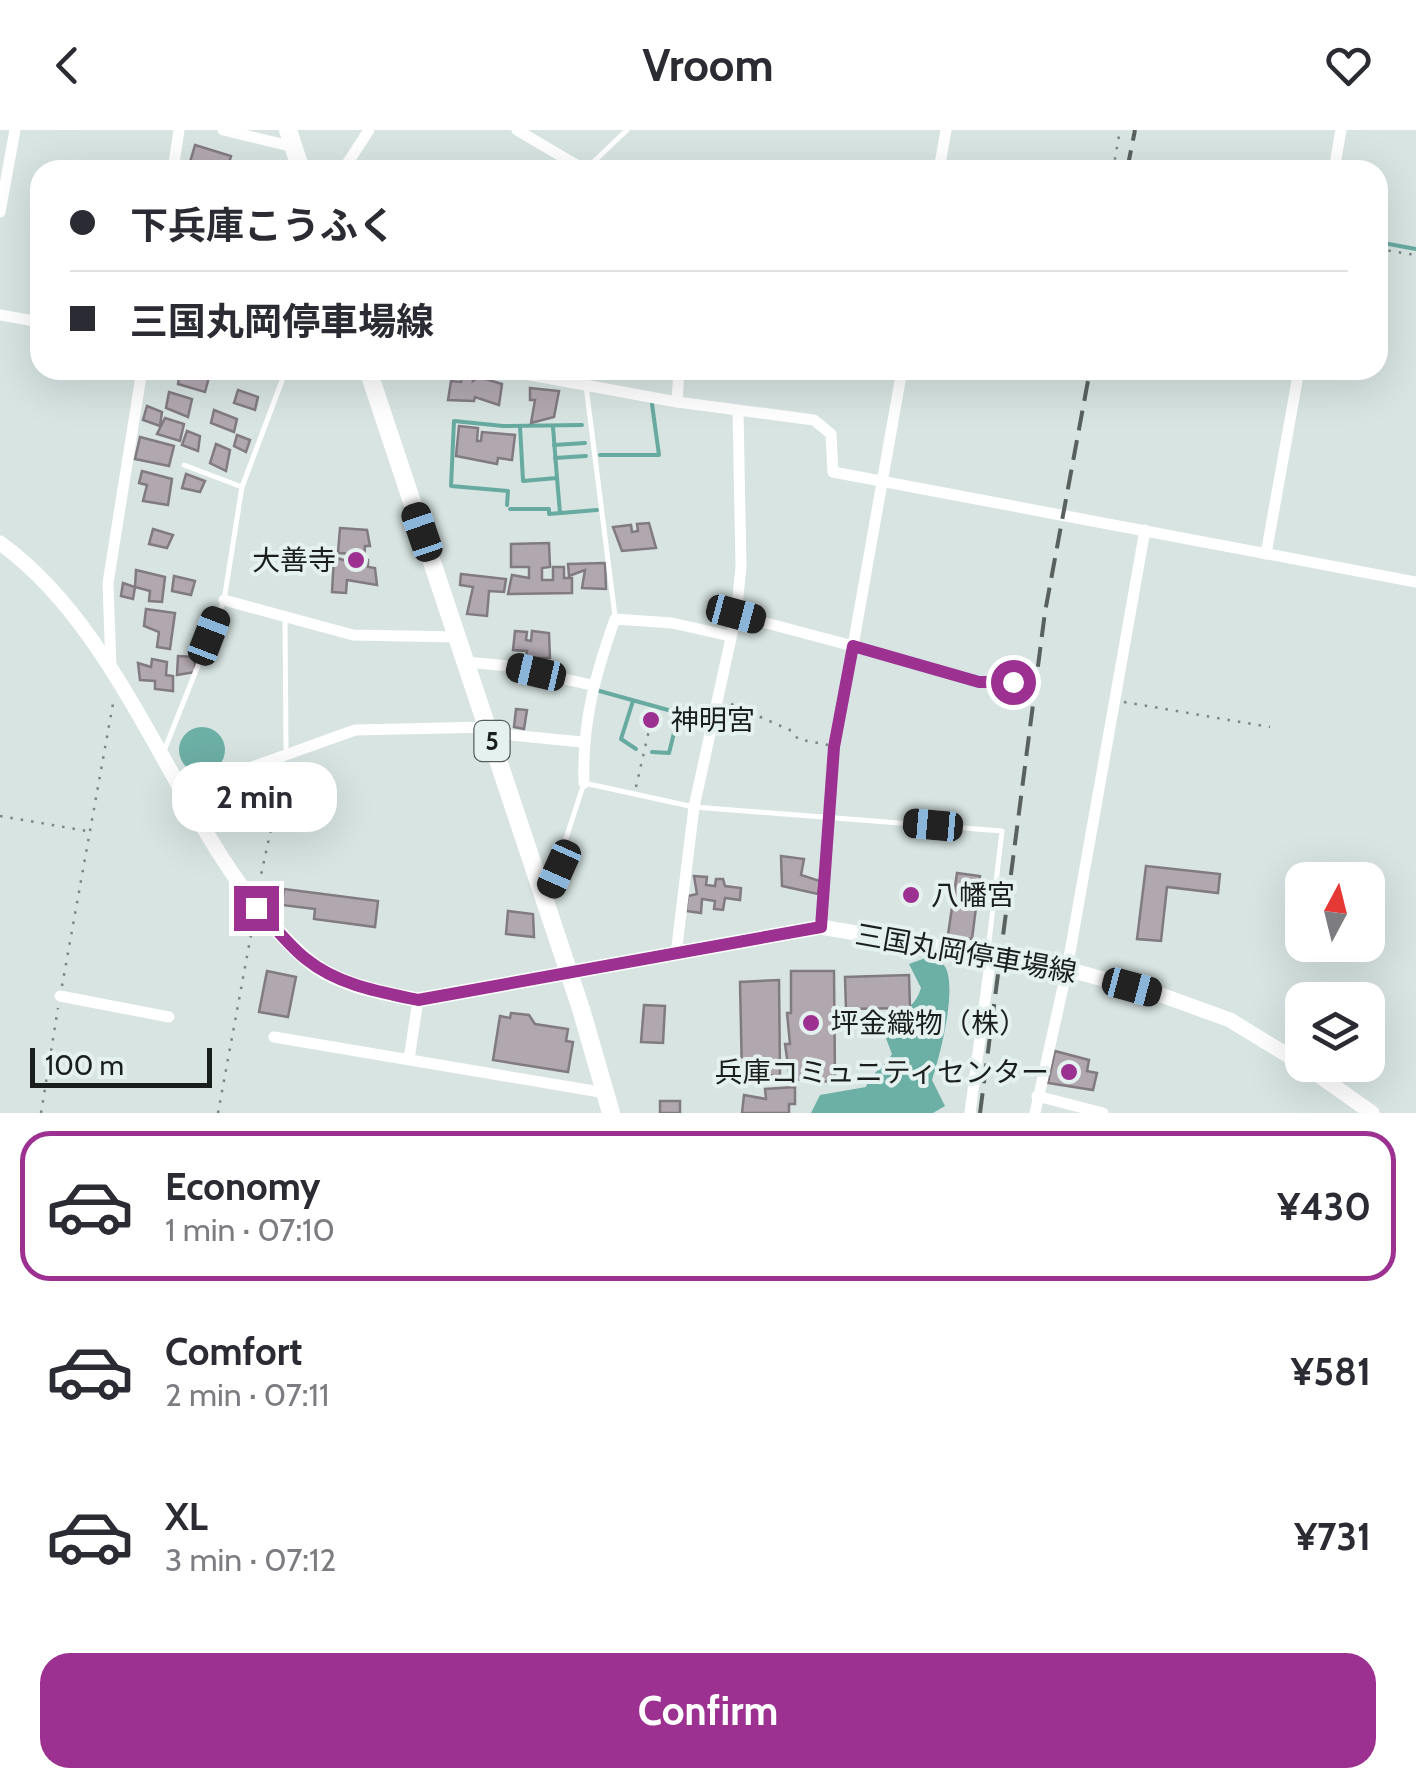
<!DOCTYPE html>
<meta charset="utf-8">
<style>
:root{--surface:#fff;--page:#f7f7f7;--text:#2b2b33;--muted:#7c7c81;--line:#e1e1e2;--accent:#9c3192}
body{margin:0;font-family:Cabin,"Noto Sans JP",sans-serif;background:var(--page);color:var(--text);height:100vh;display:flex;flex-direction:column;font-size:38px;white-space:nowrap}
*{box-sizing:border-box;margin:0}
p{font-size:32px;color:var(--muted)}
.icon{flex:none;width:55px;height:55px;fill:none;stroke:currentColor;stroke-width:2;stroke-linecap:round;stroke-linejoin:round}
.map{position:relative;height:983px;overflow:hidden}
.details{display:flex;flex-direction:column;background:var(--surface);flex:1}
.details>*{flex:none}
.hud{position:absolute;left:30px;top:30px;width:1358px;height:220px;border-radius:30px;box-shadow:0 10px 40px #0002;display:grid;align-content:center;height:220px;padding:0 40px;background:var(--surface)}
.needle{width:65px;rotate:7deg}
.controls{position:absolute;left:1285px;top:732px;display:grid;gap:20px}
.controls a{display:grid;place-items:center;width:100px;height:100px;border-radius:20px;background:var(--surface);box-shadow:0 10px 40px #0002;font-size:50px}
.scale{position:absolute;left:30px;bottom:25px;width:182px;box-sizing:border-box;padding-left:10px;border:5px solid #1a1f1e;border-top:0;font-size:28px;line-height:35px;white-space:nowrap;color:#1a1f1e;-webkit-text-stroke:8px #e4f1ef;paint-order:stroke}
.end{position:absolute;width:45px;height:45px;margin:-22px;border:12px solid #9c3192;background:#fff;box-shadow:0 0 0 5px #fff}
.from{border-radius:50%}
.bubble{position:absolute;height:70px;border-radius:30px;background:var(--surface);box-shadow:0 10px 40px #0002;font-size:32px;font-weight:800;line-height:70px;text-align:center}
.car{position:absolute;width:30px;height:60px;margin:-30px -15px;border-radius:12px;box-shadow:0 0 8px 2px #0007;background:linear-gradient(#222 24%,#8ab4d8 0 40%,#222 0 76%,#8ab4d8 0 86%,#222 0)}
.hud b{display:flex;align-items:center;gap:35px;height:95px;font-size:38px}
.hud b+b{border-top:2px solid var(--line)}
.hud i{width:25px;height:25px;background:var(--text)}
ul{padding:18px 0 0;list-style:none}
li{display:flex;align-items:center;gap:30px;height:150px;margin:0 20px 15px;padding:0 20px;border:5px solid transparent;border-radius:30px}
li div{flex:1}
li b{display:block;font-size:38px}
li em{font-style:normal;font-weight:800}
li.active{border-color:var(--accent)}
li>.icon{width:90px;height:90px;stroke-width:1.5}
.button{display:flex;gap:20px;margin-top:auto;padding:20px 40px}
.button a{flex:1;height:115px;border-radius:30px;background:var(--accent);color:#fff;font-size:40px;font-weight:800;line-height:115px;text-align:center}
header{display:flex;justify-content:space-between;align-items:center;height:130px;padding:0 40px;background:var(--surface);font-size:45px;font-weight:800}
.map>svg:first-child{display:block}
.forest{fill:#6cafa5}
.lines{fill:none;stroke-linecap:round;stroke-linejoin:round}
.stream{stroke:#67aaa0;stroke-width:4}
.building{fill:#b1a8af;stroke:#827a81;stroke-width:2.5}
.path{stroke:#7c8584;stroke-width:2.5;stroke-dasharray:2.5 8;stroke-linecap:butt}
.lane{stroke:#fff;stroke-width:5}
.street{stroke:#fff;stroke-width:11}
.secondary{stroke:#fff;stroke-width:15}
.primary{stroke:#fff;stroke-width:18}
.rail{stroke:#59615f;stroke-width:4;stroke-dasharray:20 10;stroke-linecap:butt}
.route{stroke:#9c3192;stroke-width:12}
.poi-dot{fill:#9c3192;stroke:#e4f1ef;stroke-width:4}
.labels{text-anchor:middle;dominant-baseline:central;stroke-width:8;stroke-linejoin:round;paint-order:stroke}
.shield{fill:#e4f1ef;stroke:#575e5d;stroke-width:2.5}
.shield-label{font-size:25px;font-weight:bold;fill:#1a1f1e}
.poi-label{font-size:28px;fill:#1a1f1e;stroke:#e4f1ef;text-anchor:start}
.street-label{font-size:28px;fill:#1a1f1e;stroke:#e4f1ef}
</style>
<header><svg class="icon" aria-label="back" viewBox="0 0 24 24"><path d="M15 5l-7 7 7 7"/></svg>Vroom<svg class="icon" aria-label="heart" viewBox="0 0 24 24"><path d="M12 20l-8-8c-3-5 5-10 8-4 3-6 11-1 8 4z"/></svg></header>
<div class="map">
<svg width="1416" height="983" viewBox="0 0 1416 983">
<rect width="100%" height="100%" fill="#d7e4e2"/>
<!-- forest -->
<g class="forest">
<circle cx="202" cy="620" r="23"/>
<path d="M931,826C935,829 941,831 944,835C959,855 939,929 932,950L945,976L933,983H811L820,965L866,957C872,941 884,938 892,924L884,903C894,885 915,880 921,858L909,834Z"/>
</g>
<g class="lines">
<!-- stream -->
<g class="stream">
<path d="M1378,112L1416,119"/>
<path d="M520,296L523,351L557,348L553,297"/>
<path d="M554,315L585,313"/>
<path d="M600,325H659L652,274"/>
<path d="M555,328L586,326"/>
<path d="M557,348L560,383"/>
<path d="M507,375L508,361L451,356L454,291L503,296L582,295"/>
<path d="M510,379H549V384L597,380"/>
<path d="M596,560L679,583L669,623L652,622"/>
<path d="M633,571L621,609L636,619"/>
</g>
</g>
<!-- building -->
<g class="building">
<path d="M195,15L231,26L227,40L188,39Z"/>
<path d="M180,240H211L205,262L178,254Z"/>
<path d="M463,241L474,243L473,251L479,247L502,254L499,275L475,267L474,271L448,270L451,251L461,252Z"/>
<path d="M530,258L559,261L554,287L531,293L535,270H530Z"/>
<path d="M238,260L258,267L255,280L234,273Z"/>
<path d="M169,262L192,269L188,287L166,278Z"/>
<path d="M147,276L162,282L160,296L143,290Z"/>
<path d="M214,280L237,289L234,302L211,293Z"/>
<path d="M165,288L184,294L180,311L157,304Z"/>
<path d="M459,296L478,298L477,311H481L482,302L515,305L512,330L498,328L497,334L456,326Z"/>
<path d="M187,301L200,306L198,321L182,315Z"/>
<path d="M237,305L250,310L246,322L234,316Z"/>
<path d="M140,307L174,316L169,336L135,329Z"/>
<path d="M216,314L230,320L226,341L210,333Z"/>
<path d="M142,341L172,349L168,375L143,371L147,355L139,353Z"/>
<path d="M186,344L205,351L200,362L182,358Z"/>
<path d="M649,393L656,418L622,421L613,397L631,395L632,402L638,401L637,394Z"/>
<path d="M340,398L367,400L370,416H365L364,429L368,430V437L375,438L377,455L347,450L346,463L332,462L334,427L353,433V424L338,423Z"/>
<path d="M153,399L173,405L167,418L149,414Z"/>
<path d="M549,413L550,437L542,438V450H553V437H564V448H572V463L508,464L512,445L529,448V437H511V414Z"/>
<path d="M605,433L606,459L582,458L585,440L569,446L568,434Z"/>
<path d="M136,440L165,447L162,472L149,471L150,461L135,457Z"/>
<path d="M461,444L506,449L504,462L489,461L487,486L467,484L473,457L460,455Z"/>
<path d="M174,446L195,451L191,465L172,461Z"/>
<path d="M123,453L135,457L133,469L121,466Z"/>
<path d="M146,479L175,483L170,519L157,517L159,502L144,496Z"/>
<path d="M515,501L527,502L526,510L531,511L532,501L549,503L550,528H526L527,521L513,520Z"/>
<path d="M178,526L195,527V542L177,545Z"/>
<path d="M152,529L167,532L166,545L173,546V561L155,559V551L140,550L138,533L151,537Z"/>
<path d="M516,579L527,580L524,599L514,597Z"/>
<path d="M781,726L804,729L801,745L820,751L818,764L782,756Z"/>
<path d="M1146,736L1220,744L1218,763L1167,757L1161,811L1137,809Z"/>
<path d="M957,743L980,746L972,809L948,805Z"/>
<path d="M694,746L707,747L706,755L715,756L716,749H723L725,756L741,758L740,770L725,768L723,780L714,779L715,771L702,769L701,783L686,781L688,766L697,764Z"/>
<path d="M284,759L378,771L375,797L314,789L315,779L282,775Z"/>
<path d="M508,781L533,784L534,807L506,804Z"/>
<path d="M267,841L296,847L288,887L259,882Z"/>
<path d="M791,841H834L835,952L790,949L785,914H790L787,883H791Z"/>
<path d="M909,845L910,878L846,879L845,847Z"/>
<path d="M779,850L780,945L742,946L740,852Z"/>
<path d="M644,875L665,876L663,913L641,912Z"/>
<path d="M511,883L529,885L535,894L568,899L566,911L573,912L568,942L493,930L500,886L510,888Z"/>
<path d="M1055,921L1089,930L1087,941L1097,943L1093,960L1048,953Z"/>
<path d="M795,957V974H789V983H742L744,965L766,969L765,959Z"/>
<rect x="660" y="971" width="20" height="12"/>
</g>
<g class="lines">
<!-- path -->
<g class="path">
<path d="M1113,40L1120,0"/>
<path d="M1378,119L1416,125"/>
<path d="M1124,572L1270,597"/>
<path d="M731,574L792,601L798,609L828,615"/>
<path d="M636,657L650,596"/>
<path d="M0,686L87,701"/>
<path d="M259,754L284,640"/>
<path d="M62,856L114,568"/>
<path d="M41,983L58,878"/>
<path d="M218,983L253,794"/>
</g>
<!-- lane -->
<g class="lane">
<path d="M586,39L627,0"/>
<path d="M586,256L615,486"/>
<path d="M184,335L242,357"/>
<path d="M285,488L286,622"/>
<path d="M164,621L224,470L242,357L286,240"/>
<path d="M548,764L584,653L694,677L1002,701L988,820"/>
<path d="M821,794L835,617L853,516L979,552H1013"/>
</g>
<!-- street -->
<g class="street">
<path d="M223,0L294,17"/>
<path d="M517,0L585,40H603"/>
<path d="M173,40L179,0"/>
<path d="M343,40L369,0"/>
<path d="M939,40L946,0"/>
<path d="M1334,40L1341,0"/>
<path d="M0,82L15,0"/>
<path d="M0,185L40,192"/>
<path d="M503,240L677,272L814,290L831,304L833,342L1416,452"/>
<path d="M677,272L679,240"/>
<path d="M1266,424L1299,240"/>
<path d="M224,470L353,505L458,507"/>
<path d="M736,485L853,516L902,240"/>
<path d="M466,532L509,536L591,555"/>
<path d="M111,538L108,453L142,240"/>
<path d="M489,603L582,612"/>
<path d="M584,653C582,593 595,545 615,489L672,493L730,506"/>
<path d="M185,661L355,600L488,597"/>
<path d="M676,824L694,677L736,485L741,437L738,281"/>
<path d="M60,866L169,887"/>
<path d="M274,907L606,963"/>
<path d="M409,929L418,870"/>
<path d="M1037,966L1103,983"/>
<path d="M970,983L991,825"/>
<path d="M1035,983L1067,839L1145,400"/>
</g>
<!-- secondary -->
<g class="secondary">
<path d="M0,413C135,510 181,719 305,828C335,855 379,862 418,870L821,797L1067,839L1164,866L1230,890L1302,934"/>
<path d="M1304,935L1372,983"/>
</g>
<!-- primary -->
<g class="primary">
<path d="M288,0L301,40"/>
<path d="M368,240L581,879L611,983"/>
</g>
<!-- rail -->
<g class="rail">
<path d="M1127,40L1135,0"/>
<path d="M980,983L1045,482L1090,240"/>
</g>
</g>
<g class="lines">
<!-- route -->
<path class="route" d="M256,778C273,794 288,815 306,829C338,855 380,862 418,870L821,797L834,617L853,516L979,552H1013"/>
</g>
<!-- markers -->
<g class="poi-dot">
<circle cx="356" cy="430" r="10"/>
<circle cx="651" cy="590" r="10"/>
<circle cx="911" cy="765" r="10"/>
<circle cx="811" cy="893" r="10"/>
<circle cx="1069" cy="942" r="10"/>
</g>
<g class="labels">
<!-- shield labels -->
<rect class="shield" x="474.5" y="591" width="35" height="40" rx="8"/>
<g class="shield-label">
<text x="492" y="611">5</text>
</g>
<!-- poi labels -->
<g class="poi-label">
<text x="336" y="430" text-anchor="end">大善寺</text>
<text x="671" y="590">神明宮</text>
<text x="931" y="765">八幡宮</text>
<text x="831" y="893">坪金織物（株）</text>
<text x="1049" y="942" text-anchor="end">兵庫コミュニティセンター</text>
</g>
<!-- street labels -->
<g class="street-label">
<text transform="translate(966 823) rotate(10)">三国丸岡停車場線</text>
</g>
</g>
</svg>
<div class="controls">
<a><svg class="needle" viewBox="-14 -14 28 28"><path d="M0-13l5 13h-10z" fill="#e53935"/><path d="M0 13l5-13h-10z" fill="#7c7c81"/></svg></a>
<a><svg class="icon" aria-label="layers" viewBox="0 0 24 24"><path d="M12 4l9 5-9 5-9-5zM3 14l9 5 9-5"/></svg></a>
</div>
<div class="scale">100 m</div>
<i class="end from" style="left:1013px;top:552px"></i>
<i class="end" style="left:256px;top:778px"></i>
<div class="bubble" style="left:172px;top:632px;width:165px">2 min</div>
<i class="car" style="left:422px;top:402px;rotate:341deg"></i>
<i class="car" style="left:736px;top:484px;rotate:105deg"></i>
<i class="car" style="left:209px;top:506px;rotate:21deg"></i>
<i class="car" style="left:536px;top:542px;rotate:283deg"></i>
<i class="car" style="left:933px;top:695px;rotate:275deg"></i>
<i class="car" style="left:559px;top:739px;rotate:204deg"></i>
<i class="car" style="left:1132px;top:857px;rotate:105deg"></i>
<div class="hud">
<b><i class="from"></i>下兵庫こうふく</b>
<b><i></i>三国丸岡停車場線</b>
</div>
</div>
<section class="details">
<ul>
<li class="active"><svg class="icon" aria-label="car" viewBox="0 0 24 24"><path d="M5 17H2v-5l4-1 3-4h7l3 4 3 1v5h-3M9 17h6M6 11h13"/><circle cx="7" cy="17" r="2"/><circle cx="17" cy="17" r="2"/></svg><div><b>Economy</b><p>1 min · 07:10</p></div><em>¥430</em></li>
<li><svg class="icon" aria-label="car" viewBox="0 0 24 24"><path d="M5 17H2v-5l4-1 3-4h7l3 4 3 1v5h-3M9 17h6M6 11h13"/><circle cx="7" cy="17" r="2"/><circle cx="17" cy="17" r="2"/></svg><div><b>Comfort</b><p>2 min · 07:11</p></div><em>¥581</em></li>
<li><svg class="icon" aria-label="car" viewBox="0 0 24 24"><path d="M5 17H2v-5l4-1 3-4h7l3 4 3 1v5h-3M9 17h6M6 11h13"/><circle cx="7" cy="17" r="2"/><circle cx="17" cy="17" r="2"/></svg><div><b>XL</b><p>3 min · 07:12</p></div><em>¥731</em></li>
</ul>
<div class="button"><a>Confirm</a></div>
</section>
